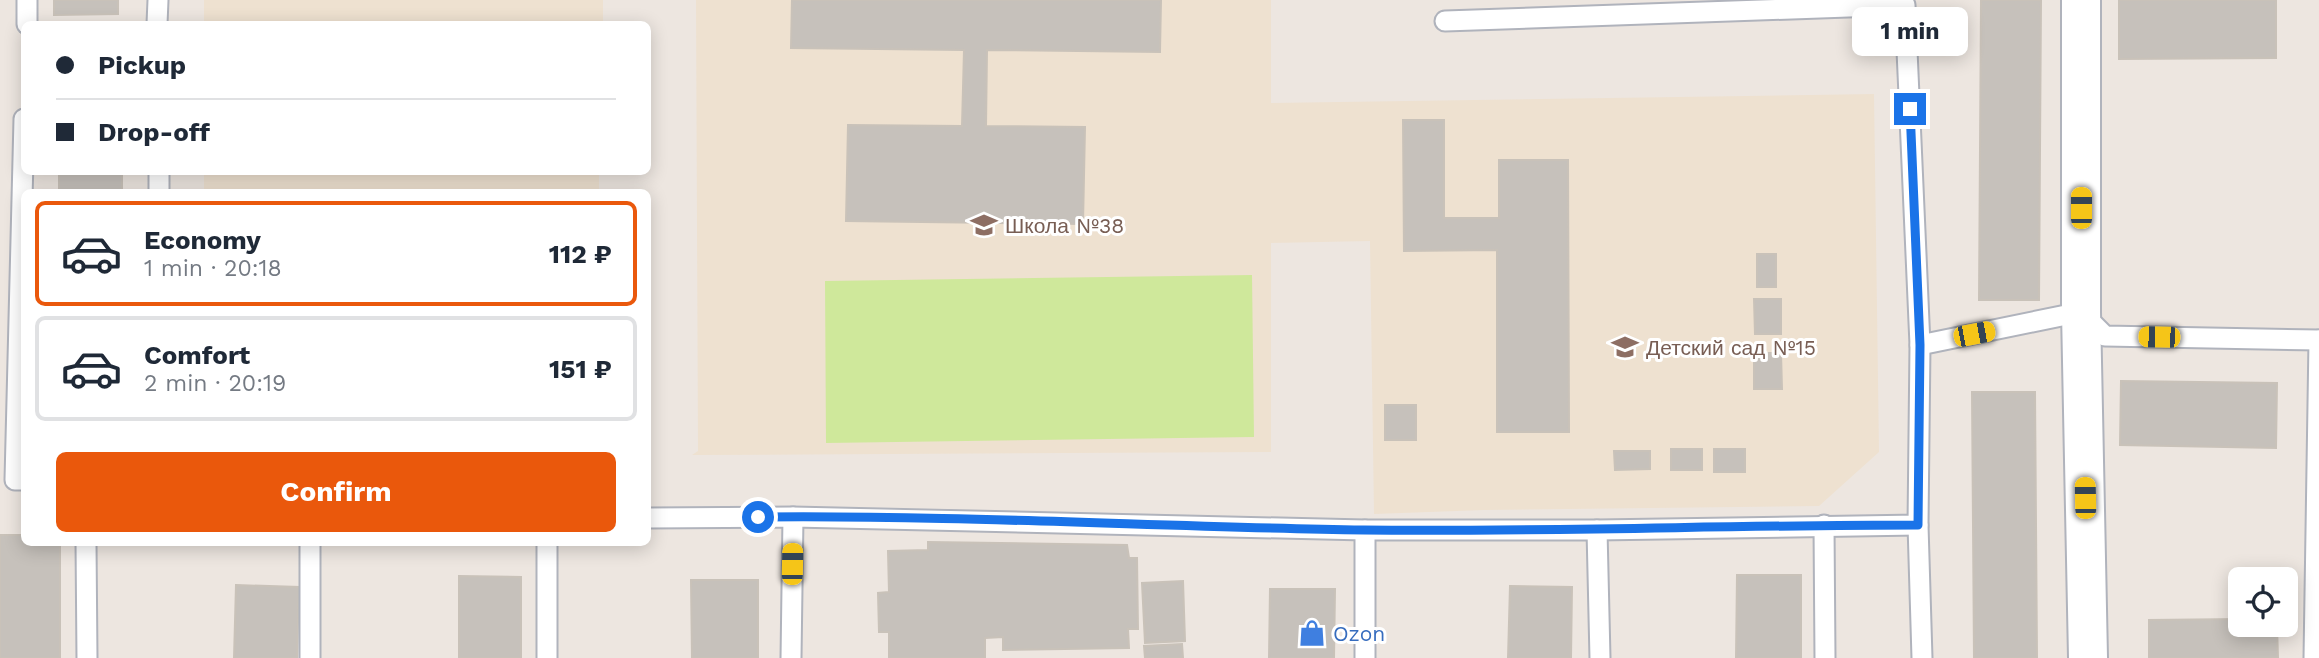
<!DOCTYPE html>
<meta charset="utf-8">
<style>
:root{--surface:#fff;--page:#f2f2f3;--text:#1f2937;--muted:#747a83;--line:#e0e1e3;--accent:#ea580c}
body{margin:0;font-family:"Work Sans",sans-serif;background:var(--page);color:var(--text);height:100vh;display:flex;flex-direction:column;font-size:26px;white-space:nowrap}
*{box-sizing:border-box;margin:0}
p{font-size:23px;color:var(--muted)}
.icon{flex:none;width:38px;height:38px;fill:none;stroke:currentColor;stroke-width:2;stroke-linecap:round;stroke-linejoin:round}
.map{position:relative;flex:1;overflow:hidden}
.drawer{position:absolute;left:21px;top:189px;width:630px;height:357px;display:flex;flex-direction:column;background:var(--surface);border-radius:10px;box-shadow:0 4px 18px #0003}
.drawer>*{flex:none}
.guide{position:absolute;left:21px;top:21px;width:630px;height:154px;border-radius:10px;box-shadow:0 4px 18px #0003;display:grid;align-content:center;height:154px;padding:0 35px;background:var(--surface)}
.buttons{position:absolute;left:2228px;top:567px;display:grid;gap:14px}
.buttons a{display:grid;place-items:center;width:70px;height:70px;border-radius:10px;background:var(--surface);box-shadow:0 4px 18px #0003;font-size:35px}
.end{position:absolute;width:32px;height:32px;margin:-16px;border:9px solid #1a73e8;background:#fff;box-shadow:0 0 0 4px #fff}
.from{border-radius:50%}
.bubble{position:absolute;height:49px;border-radius:10px;background:var(--surface);box-shadow:0 4px 18px #0003;font-size:23px;font-weight:700;line-height:49px;text-align:center}
.car{position:absolute;width:21px;height:42px;margin:-21px -10px;border-radius:9px;box-shadow:0 0 5px 2px #0007;background:linear-gradient(#f5c518 24%,#345 0 40%,#f5c518 0 76%,#345 0 86%,#f5c518 0)}
.guide b{display:flex;align-items:center;gap:24px;height:66px;font-size:26px}
.guide b+b{border-top:2px solid var(--line)}
.guide i{width:18px;height:18px;background:var(--text)}
ul{padding:12px 0 0;list-style:none}
li{display:flex;align-items:center;gap:21px;height:105px;margin:0 14px 10px;padding:0 21px;border:4px solid var(--line);border-radius:10px}
li div{flex:1}
li b{display:block;font-size:26px}
li em{font-style:normal;font-weight:700}
li.selected{border-color:var(--accent)}
li>.icon{width:63px;height:63px;stroke-width:1.5}
.button{display:flex;gap:14px;margin-top:auto;padding:14px 35px}
.button a{flex:1;height:80px;border-radius:10px;background:var(--accent);color:#fff;font-size:28px;font-weight:700;line-height:80px;text-align:center}
.map>svg:first-child{display:block}
.education{fill:#eee1d0}
.pitch{fill:#cfe89b}
.building{fill:#c6c1bb;stroke:#c9c2b9;stroke-width:2}
.lines{fill:none;stroke-linecap:round;stroke-linejoin:round}
.service-casing{stroke:#b0b3bc;stroke-width:23}
.minor-casing{stroke:#b0b3bc;stroke-width:42}
.service{stroke:#fff;stroke-width:19}
.minor{stroke:#fff;stroke-width:38}
.route{stroke:#1a73e8;stroke-width:9}
.labels{text-anchor:middle;dominant-baseline:central;stroke-width:6;stroke-linejoin:round;paint-order:stroke}
.education-label{font-size:21px;fill:#785e54;stroke:#fff;text-anchor:start}
.shop-label{font-size:21px;fill:#366cbe;stroke:#fff;text-anchor:start}
</style>
<div class="map">
<svg width="2319" height="658" viewBox="0 0 2319 658">
<rect width="100%" height="100%" fill="#ede6e0"/>
<!-- education -->
<g class="education">
<rect x="204" y="0" width="399" height="24"/>
<path d="M696,0H1271V103L1874,94L1879,452L1819,506L1484,510L1374,514L1370,241L1271,243V452L692,455L698,451Z"/>
<path d="M204,172H599V192H616H204Z"/>
</g>
<!-- pitch -->
<path class="pitch" d="M1252,275L1254,437L826,443L825,281Z"/>
<!-- building -->
<g class="building">
<path d="M54,0H118V14L54,15Z"/>
<path d="M792,0H1161L1160,52L987,50L986,126L1085,127L1083,224L846,221L848,125L962,126L964,50L791,48Z"/>
<path d="M1981,0H2041L2039,300H1979Z"/>
<path d="M2119,0H2276V58L2119,59Z"/>
<path d="M1403,120H1444V218H1499V160H1568L1569,432H1497V250L1404,251Z"/>
<rect x="59" y="172" width="63" height="20"/>
<rect x="1757" y="254" width="19" height="33"/>
<path d="M1754,299H1781V334H1755Z"/>
<path d="M1754,353H1781L1782,389H1754Z"/>
<path d="M2121,381L2277,383L2276,448L2120,445Z"/>
<path d="M1972,392H2035L2037,658H1974Z"/>
<rect x="1385" y="405" width="31" height="35"/>
<rect x="1671" y="449" width="31" height="21"/>
<rect x="1714" y="449" width="31" height="23"/>
<path d="M1614,451H1650V469L1615,470Z"/>
<path d="M0,535H24V542H60V658H0Z"/>
<path d="M928,542L1127,545L1129,558H1137L1138,629H1128L1129,648L1003,650V637L985,638V658H889V632H879L878,593L889,592L888,551L928,550Z"/>
<path d="M1737,575H1801V658H1736Z"/>
<path d="M459,576L521,577V658H459Z"/>
<path d="M691,580H758V658H692Z"/>
<path d="M1183,581L1185,641L1145,643L1142,583Z"/>
<path d="M236,585L299,587L297,658H234Z"/>
<path d="M1510,586L1572,587L1571,658H1508Z"/>
<path d="M1270,589H1335L1334,658H1269Z"/>
<path d="M2240,619V625H2277L2278,658H2149V620Z"/>
<path d="M1182,644L1183,658H1145L1144,646Z"/>
</g>
<g class="lines">
<defs>
<g id="service">
<path d="M27,0V24"/>
<path d="M1445,21L1905,5L1920,345"/>
<path d="M157,24L158,0"/>
<path d="M24,119L15,480H24"/>
<path d="M159,172V192"/>
<path d="M648,518L793,517L1365,530H1597L1918,525L1920,345L2081,312L2105,336L2319,340"/>
<path d="M1824,525L1825,658"/>
<path d="M1918,525L1922,658"/>
<path d="M1597,530L1600,658"/>
<path d="M86,542L87,658"/>
<path d="M310,542V658"/>
<path d="M547,658V542"/>
<path d="M791,658L793,517"/>
<path d="M1365,658V530"/>
<path d="M2314,658L2319,340"/>
</g>
<path id="minor" d="M2081,0V312L2088,658"/>
</defs>
<!-- service casing -->
<use href="#service" class="service-casing"/>
<!-- minor casing -->
<use href="#minor" class="minor-casing"/>
<!-- service -->
<use href="#service" class="service"/>
<!-- minor -->
<use href="#minor" class="minor"/>
</g>
<g class="lines">
<!-- route -->
<path class="route" d="M758,517C960,515 1162,527 1364,530C1549,532 1733,525 1918,525L1920,345L1910,109"/>
</g>
<!-- icons -->
<defs>
<symbol id="school-bare" viewBox="-9 -9 18 18"><path d="M0-5L7-2L0 1L-7-2ZM-4 1L0 2.5L4 1V4Q0 6-4 4Z" fill="#8d6e63" stroke="#fff" stroke-width="2.5" paint-order="stroke"/></symbol>
<symbol id="shop-bare" viewBox="-9 -9 18 18"><path d="M-5-2.5h2.3a2.7 3.5 0 0 1 5.4 0H5L5.5 6h-11ZM-1.5-2.5h3a1.5 2.3 0 0 0-3 0Z" fill="#3f7fe0" stroke="#fff" stroke-width="2.5" paint-order="stroke"/></symbol>
</defs>
<g fill-rule="evenodd">
<use href="#school-bare" x="965" y="206" width="38" height="38"/>
<use href="#school-bare" x="1606" y="328" width="38" height="38"/>
<use href="#shop-bare" x="1293" y="614" width="38" height="38"/>
</g>
<g class="labels">
<!-- education labels -->
<g class="education-label">
<text x="1005" y="225">Школа №38</text>
<text x="1646" y="347">Детский сад №15</text>
</g>
<!-- shop labels -->
<g class="shop-label">
<text x="1333" y="633">Ozon</text>
</g>
</g>
</svg>
<div class="buttons">
<a><svg class="icon" aria-label="locate" viewBox="0 0 24 24"><circle cx="12" cy="12" r="6"/><path d="M12 2v4M12 18v4M2 12h4M18 12h4"/></svg></a>
</div>
<i class="end from" style="left:758px;top:517px"></i>
<i class="end" style="left:1910px;top:109px"></i>
<div class="bubble" style="left:1852px;top:7px;width:116px">1 min</div>
<i class="car" style="left:2081px;top:208px;rotate:0deg"></i>
<i class="car" style="left:1974px;top:334px;rotate:79deg"></i>
<i class="car" style="left:2159px;top:337px;rotate:271deg"></i>
<i class="car" style="left:2085px;top:498px;rotate:359deg"></i>
<i class="car" style="left:792px;top:564px;rotate:1deg"></i>
<div class="guide">
<b><i class="from"></i>Pickup</b>
<b><i></i>Drop-off</b>
</div>
<section class="drawer">
<ul>
<li class="selected"><svg class="icon" aria-label="car" viewBox="0 0 24 24"><path d="M5 17H2v-5l4-1 3-4h7l3 4 3 1v5h-3M9 17h6M6 11h13"/><circle cx="7" cy="17" r="2"/><circle cx="17" cy="17" r="2"/></svg><div><b>Economy</b><p>1 min · 20:18</p></div><em>112 ₽</em></li>
<li><svg class="icon" aria-label="car" viewBox="0 0 24 24"><path d="M5 17H2v-5l4-1 3-4h7l3 4 3 1v5h-3M9 17h6M6 11h13"/><circle cx="7" cy="17" r="2"/><circle cx="17" cy="17" r="2"/></svg><div><b>Comfort</b><p>2 min · 20:19</p></div><em>151 ₽</em></li>
</ul>
<div class="button"><a>Confirm</a></div>
</section>
</div>
